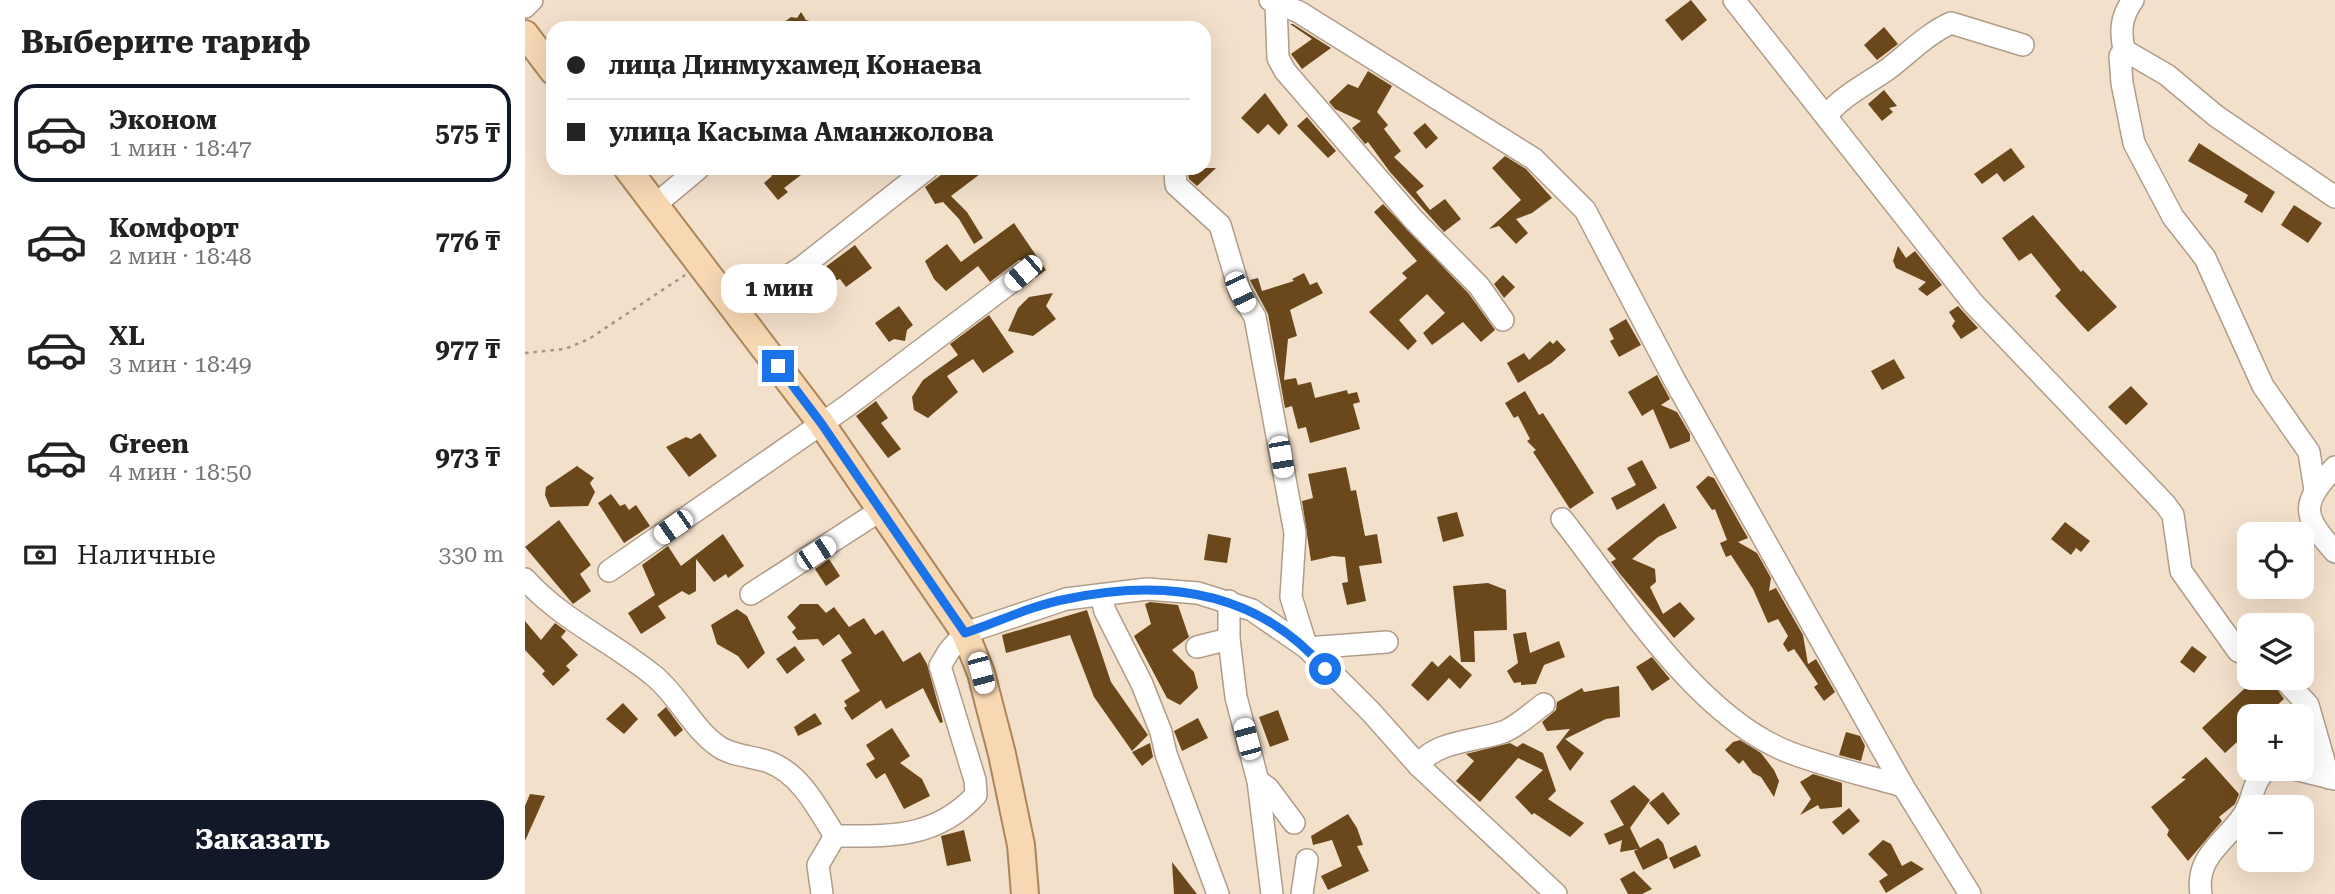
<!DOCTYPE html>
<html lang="ru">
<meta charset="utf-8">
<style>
:root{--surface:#fff;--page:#f6f6f6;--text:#222;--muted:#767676;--line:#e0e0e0;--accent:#111827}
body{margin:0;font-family:"Roboto Serif",serif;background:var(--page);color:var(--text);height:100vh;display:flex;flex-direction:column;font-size:26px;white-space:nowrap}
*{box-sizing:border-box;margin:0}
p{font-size:23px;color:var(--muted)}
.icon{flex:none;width:38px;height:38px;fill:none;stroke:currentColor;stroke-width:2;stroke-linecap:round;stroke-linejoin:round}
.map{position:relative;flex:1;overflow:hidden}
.sheet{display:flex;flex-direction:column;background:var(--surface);width:525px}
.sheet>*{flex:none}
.top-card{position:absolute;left:21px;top:21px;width:665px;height:154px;border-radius:21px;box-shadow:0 7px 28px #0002;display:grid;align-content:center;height:154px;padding:0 21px;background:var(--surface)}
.tools{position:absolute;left:1712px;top:522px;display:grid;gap:14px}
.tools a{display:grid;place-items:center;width:77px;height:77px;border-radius:14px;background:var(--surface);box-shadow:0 7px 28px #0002;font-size:35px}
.end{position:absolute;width:32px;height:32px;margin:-16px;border:9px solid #1a73e8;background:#fff;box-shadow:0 0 0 4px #fff}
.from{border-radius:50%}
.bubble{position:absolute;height:49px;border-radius:21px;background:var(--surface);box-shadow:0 7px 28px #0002;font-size:23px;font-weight:700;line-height:49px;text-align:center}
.car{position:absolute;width:21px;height:42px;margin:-21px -10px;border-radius:9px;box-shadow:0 0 5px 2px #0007;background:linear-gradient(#fff 24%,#345 0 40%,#fff 0 76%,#345 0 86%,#fff 0)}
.top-card b{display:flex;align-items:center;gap:24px;height:66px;font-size:26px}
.top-card b+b{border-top:2px solid var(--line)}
.top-card i{width:18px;height:18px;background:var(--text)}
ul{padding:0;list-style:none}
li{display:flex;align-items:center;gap:21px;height:98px;margin:0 14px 10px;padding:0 7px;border:4px solid transparent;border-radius:21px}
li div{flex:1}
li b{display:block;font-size:26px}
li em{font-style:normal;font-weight:700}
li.current{border-color:var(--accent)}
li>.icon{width:63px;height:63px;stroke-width:1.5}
h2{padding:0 21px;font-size:32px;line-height:84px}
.pay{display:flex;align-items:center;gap:18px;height:77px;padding:0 21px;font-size:26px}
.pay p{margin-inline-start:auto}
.action{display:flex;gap:14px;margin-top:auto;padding:14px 21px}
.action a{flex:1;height:80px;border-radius:21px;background:var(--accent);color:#fff;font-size:28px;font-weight:700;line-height:80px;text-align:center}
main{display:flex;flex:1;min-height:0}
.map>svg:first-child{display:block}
.building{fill:#6a481b}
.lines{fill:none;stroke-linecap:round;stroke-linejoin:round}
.minor-casing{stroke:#af9d8a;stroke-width:24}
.major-casing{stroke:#ab865b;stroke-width:30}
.path{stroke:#a49686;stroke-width:2.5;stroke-dasharray:3.5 5;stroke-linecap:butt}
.minor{stroke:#fff;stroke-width:21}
.major{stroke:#f8d8b3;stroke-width:26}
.route{stroke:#1a73e8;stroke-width:9}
</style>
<main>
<section class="sheet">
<h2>Выберите тариф</h2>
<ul>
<li class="current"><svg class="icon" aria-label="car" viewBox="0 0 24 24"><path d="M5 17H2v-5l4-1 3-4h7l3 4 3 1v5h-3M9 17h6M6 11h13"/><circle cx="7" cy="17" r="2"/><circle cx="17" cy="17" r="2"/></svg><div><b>Эконом</b><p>1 мин · 18:47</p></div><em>575 ₸</em></li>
<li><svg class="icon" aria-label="car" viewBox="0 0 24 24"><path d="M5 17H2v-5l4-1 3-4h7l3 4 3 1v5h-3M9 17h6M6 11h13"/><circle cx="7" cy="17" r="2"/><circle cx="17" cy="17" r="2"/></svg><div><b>Комфорт</b><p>2 мин · 18:48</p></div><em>776 ₸</em></li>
<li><svg class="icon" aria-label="car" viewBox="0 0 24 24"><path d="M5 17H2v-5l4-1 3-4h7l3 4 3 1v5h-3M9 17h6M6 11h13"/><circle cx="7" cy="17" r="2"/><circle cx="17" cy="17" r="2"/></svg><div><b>XL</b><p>3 мин · 18:49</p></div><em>977 ₸</em></li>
<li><svg class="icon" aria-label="car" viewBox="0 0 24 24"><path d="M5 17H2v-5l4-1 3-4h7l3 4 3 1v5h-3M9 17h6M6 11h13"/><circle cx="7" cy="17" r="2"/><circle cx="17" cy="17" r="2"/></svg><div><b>Green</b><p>4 мин · 18:50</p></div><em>973 ₸</em></li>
</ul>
<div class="pay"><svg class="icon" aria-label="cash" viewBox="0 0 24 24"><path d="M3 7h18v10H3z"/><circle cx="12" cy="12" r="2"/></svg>Наличные<p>330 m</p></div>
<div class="action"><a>Заказать</a></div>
</section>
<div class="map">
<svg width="1810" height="894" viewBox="0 0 1810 894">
<rect width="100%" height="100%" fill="#f3e0cb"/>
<!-- building -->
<g class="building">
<path d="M1166,0L1182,20L1157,41L1140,20Z"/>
<path d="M276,12L281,20L295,24L294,28H251L266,17L272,18Z"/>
<path d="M765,24H768L806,48L777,69L766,54L787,39Z"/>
<path d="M1359,27L1373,44L1352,60L1339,45Z"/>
<path d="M843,71L867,86L852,112L863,125L859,129L876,151L869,157L899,186L891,192L905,210L920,199L936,219L919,232L865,172L843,142L840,144L827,128L836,121L810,109L804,102L823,84L833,88Z"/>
<path d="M1359,90L1372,106L1364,108L1368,112L1357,121L1343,104Z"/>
<path d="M740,93L763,125L754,135L743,124L733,134L716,118Z"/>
<path d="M782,117L811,151L803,158L772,126Z"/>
<path d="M900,123L913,138L901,149L888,133Z"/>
<path d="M1674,143L1750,192L1737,213L1719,202L1723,195L1663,161Z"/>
<path d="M1486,148L1500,167L1479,182L1472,173L1457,184L1449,174Z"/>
<path d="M980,156L1001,169L1027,198L1007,213L991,219L1003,233L991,244L974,226L964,229L996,200L967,168Z"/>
<path d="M241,168H271L276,175L259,188L263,192L253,200L239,183L247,176Z"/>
<path d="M425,168H463L426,196L442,212L458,238L449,244L434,219L418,202L410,204L400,187Z"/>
<path d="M662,168H691L672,186L664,179Z"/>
<path d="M858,204L944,294L970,330L956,342L938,322L907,345L898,333L920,313L902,294L874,320L892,341L883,350L844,312L882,278L877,273L892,261L849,212Z"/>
<path d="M1769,205L1797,223L1783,243L1756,225Z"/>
<path d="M1508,215L1556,272L1558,270L1592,307L1563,332L1530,296L1536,290L1506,253L1494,261L1477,238Z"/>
<path d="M489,223L521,270L510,278L508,265L494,260L465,282L453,266L421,291L409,279L400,261L422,244L436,262Z"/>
<path d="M330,245L347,268L321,287L315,279L309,281L299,268Z"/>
<path d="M1373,246L1381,258L1390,251L1417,285L1402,296L1393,289L1401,282L1371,268L1368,261Z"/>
<path d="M779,273L785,285L792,282L798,293L765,310L772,336L763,339L759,380L771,378L773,385L786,382L790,398L822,390L823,394L832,392L835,402L828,404L835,429L785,443L781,427L773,429L767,406L760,408L743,314L725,280L733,278L737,291L769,281L767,279Z"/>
<path d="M978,275L990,287L979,298L969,284Z"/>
<path d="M528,293L521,306L531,319L508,336L483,331L493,308L504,297Z"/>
<path d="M374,306L388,325L382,330L380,341L369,339L364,342L350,323Z"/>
<path d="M1433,306L1453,328L1436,339L1427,326L1430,321L1424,312Z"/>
<path d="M464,315L489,352L458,373L448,359L422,376L433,392L403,418L389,410L387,397L398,380L433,355L425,344Z"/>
<path d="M1101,319L1116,345L1094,357L1085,341L1089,339L1084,329Z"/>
<path d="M1032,340L1041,350L1026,363L993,383L982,363L999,353L1004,360L1025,341L1028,344Z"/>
<path d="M1369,359L1380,378L1357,390L1346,371Z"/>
<path d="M1132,375L1145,399L1136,405L1152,412L1165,434V441L1145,449L1128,409L1117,416L1103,392Z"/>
<path d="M1606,386L1623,404L1601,425L1583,407Z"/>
<path d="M1000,391L1014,415L1018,413L1069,493L1045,509L1008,452L1011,450L1002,441L1005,439L993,416L989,418L980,403Z"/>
<path d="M351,401L363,418L356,423L376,449L363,458L331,416Z"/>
<path d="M175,433L192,456L164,477L141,447L161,437L166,439Z"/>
<path d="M1117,460L1132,488L1092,510L1086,498L1111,485L1102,468Z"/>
<path d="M52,466L69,478L65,483L70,492L63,506L25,507L20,495L21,487Z"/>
<path d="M821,467L826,491L831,490L840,536L852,534L857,563L834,566L841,601L822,605L817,583L823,582L820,557L808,556L786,561L777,501L788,498L783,474Z"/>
<path d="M1183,476L1189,478L1223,538L1213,542L1232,553L1246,578L1244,591L1251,588L1278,635L1283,664L1291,659L1310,692L1299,701L1289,687L1293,684L1269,649L1263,652L1258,644L1263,636L1253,619L1243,623L1228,589L1206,555L1201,557L1195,543L1202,540L1190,509L1187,510L1171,487Z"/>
<path d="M86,494L95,506L100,504L104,510L111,505L125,526L99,543L73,503Z"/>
<path d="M1139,503L1152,528L1133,537L1107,559L1130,569L1131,582L1125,587L1138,614L1155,602L1170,619L1149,638L1095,574L1086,562L1091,559L1082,549Z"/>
<path d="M932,512L939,536L918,542L912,517Z"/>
<path d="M34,520L66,565L55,574L66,591L48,604L0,547Z"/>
<path d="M1540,522L1565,541L1556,552L1551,548L1546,555L1526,539Z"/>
<path d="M198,534L219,566L203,578L201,574L189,582L171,559V591L164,595L157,591L133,606L141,618L116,634L103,613L130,595L117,565L143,546L156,566Z"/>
<path d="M683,534L706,538L702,563L679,560Z"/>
<path d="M304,559L315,576L301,586L290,569Z"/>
<path d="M963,583L981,590L982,630L949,631L950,662H936L928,586Z"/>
<path d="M625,602L653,605L664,637L647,650L669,672L673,688L655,705L642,698L609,636L626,624L620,604Z"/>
<path d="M275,604H293L301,613L309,607L324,627L339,618L350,635L358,630L378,662L395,652L402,664L418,722L415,723L398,688L361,709L356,700L327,720L319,708L322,706L319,701L335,691L316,660L327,653L314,634L298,646L293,639L273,640L267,632L271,628L262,617Z"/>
<path d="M212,609L222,616L240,653L223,669L213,656L192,644L186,625Z"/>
<path d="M562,610L586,682L623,735L607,751L569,697L545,635L481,653L477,635Z"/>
<path d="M0,621L16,640L30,623L41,631L36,637L53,655L41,666L45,670L28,686L17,674L20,671L0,650Z"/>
<path d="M1001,632L1005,653L1034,641L1040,657L1019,665L1011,684L996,685V682L989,683L982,671L993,663L988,634Z"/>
<path d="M270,646L280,660L262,674L251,659Z"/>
<path d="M1667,646L1682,657L1669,673L1655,662Z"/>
<path d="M925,655L947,675L935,689L924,678L903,701L886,685L907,661L913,667Z"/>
<path d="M1127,657L1145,679L1127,691L1111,667Z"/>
<path d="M1732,677H1744L1759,699L1740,716H1724V731L1700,753L1677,728Z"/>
<path d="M1094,686L1095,717L1081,719L1040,739L1059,753L1045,771L1031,747L1045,729L1022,731L1017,722L1031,710L1032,702L1057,688L1059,692Z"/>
<path d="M98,703L113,719L99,734L81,719Z"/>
<path d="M141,707L158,730L150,737L132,715Z"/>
<path d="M753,710L764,740L745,747L734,717Z"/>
<path d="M290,713L297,724L273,736L269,727Z"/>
<path d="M673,718L683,738L657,751L649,731Z"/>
<path d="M367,728L385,756L375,763L397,779L405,796L379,809L360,773L351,779L341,764L350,759L341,745Z"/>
<path d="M1321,732L1335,736L1340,746L1336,761L1314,755Z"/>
<path d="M1215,740L1236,753L1249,770L1254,781L1249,797L1236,777L1228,773L1218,760L1214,764L1200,750L1208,742Z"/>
<path d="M625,743L628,757L617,766L607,752Z"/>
<path d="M985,743L992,747L998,743L1018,753L1031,791L1023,799L1059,823L1045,837L1009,813L1007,815L990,797L1018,770L993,758L955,802L931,781L949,761L941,754Z"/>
<path d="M1681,757L1714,794L1710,804L1694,817L1697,821L1663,861L1642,835L1644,830L1626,807L1661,779L1656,778Z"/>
<path d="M1288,774L1317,783V807L1295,809L1293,805L1275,815L1286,799L1275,782Z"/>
<path d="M1109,785L1125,800L1105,828L1115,848L1133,838L1138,843L1143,858L1118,870L1109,851L1113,849L1095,852L1097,840L1084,845L1079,834L1099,825L1085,801Z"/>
<path d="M1138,792L1155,814L1143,825L1124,803Z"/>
<path d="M5,794L20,796L0,841V806Z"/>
<path d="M1324,808L1335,821L1318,835L1307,822Z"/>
<path d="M823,814L832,828L838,845L832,846L844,871L803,890L796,876L817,866L807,840L788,845L786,836Z"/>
<path d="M439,830L446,861L422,866L416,836Z"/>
<path d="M1358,840L1366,844L1377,866L1386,861L1399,869L1361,893L1354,881L1363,875L1343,854Z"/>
<path d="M1171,845L1176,856L1149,869L1144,858Z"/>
<path d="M647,862L672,894H649Z"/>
<path d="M1109,871L1127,889L1117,894H1103L1095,879Z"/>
</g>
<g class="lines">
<defs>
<g id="minor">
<path d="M745,0L774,12L1009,159L1060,210L1150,381L1378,786L1445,894"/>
<path d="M1209,0L1448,303L1640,504L1648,515L1656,571L1713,651L1724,656"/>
<path d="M751,5L753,58L760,71L889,220L954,286L978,320"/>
<path d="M0,7L7,0"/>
<path d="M1599,50C1595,30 1596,17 1608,0"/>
<path d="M1301,116C1317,96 1342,84 1363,69C1384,53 1402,34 1426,23L1498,45"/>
<path d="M650,173L651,185L695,225L715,292L730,317L770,533L766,597L782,648L862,642"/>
<path d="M130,205L174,168"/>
<path d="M210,310L277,267L403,168"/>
<path d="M1810,467C1776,504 1776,514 1810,552"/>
<path d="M1790,490L1784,452L1738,386L1680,258L1648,217L1609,143L1597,83L1595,56L1599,50L1642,75L1691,116L1810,197"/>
<path d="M1037,519C1097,595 1170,714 1261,751C1298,766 1340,775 1378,786"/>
<path d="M84,571L322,406L498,273"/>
<path d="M0,579C37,620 86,641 128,675C153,695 168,729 193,746C206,756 228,756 244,762C276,774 293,809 310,836C365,836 410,839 451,795L450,780L415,666L424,651L440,633L541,599L622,589L673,593L727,610L782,648L846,712L894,766L1031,894"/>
<path d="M226,594L356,510"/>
<path d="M576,595L580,611L617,684L636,732L641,754L693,894"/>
<path d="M704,601V639L711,697L733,781L747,894"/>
<path d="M672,647L704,639"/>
<path d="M1757,677L1783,705L1804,778"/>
<path d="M894,766C907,741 953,741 978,732C992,727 1006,713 1019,704"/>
<path d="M1765,768L1810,779"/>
<path d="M733,781L743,788L769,823"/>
<path d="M297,894L293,865L310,836"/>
<path d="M777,894L782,860"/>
<path d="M1676,894C1670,857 1699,843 1718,816C1729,800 1726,782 1743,768"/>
</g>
<g id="major">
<path d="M0,34L28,71"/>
<path d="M102,168L296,423L440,633L456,673L477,754L496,845L500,894"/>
</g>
</defs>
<!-- minor casing -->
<use href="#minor" class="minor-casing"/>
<!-- major casing -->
<use href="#major" class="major-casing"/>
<!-- path -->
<path class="path" d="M0,353L40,349L64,339L160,275"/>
<!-- minor -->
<use href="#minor" class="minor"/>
<!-- major -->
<use href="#major" class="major"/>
</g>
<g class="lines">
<!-- route -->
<path class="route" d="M253,366L296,423L440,633C473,622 508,605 542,599C640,578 732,590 800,669"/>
</g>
</svg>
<div class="tools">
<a><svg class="icon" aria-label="locate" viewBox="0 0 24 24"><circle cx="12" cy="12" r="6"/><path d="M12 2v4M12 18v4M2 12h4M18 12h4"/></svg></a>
<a><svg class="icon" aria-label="layers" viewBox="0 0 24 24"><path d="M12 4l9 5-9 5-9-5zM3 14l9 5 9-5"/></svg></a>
<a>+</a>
<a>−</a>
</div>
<i class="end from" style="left:800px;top:669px"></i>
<i class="end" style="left:253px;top:366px"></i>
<div class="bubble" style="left:196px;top:264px;width:116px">1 мин</div>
<i class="car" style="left:498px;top:273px;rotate:229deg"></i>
<i class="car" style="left:715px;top:292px;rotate:155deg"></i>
<i class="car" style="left:756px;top:457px;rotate:170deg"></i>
<i class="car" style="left:148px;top:527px;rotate:235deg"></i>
<i class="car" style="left:291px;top:553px;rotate:57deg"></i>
<i class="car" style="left:456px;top:673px;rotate:165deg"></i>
<i class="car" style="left:722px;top:739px;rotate:345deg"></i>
<div class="top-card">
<b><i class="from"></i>лица Динмухамед Конаева</b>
<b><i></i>улица Касыма Аманжолова</b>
</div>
</div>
</main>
